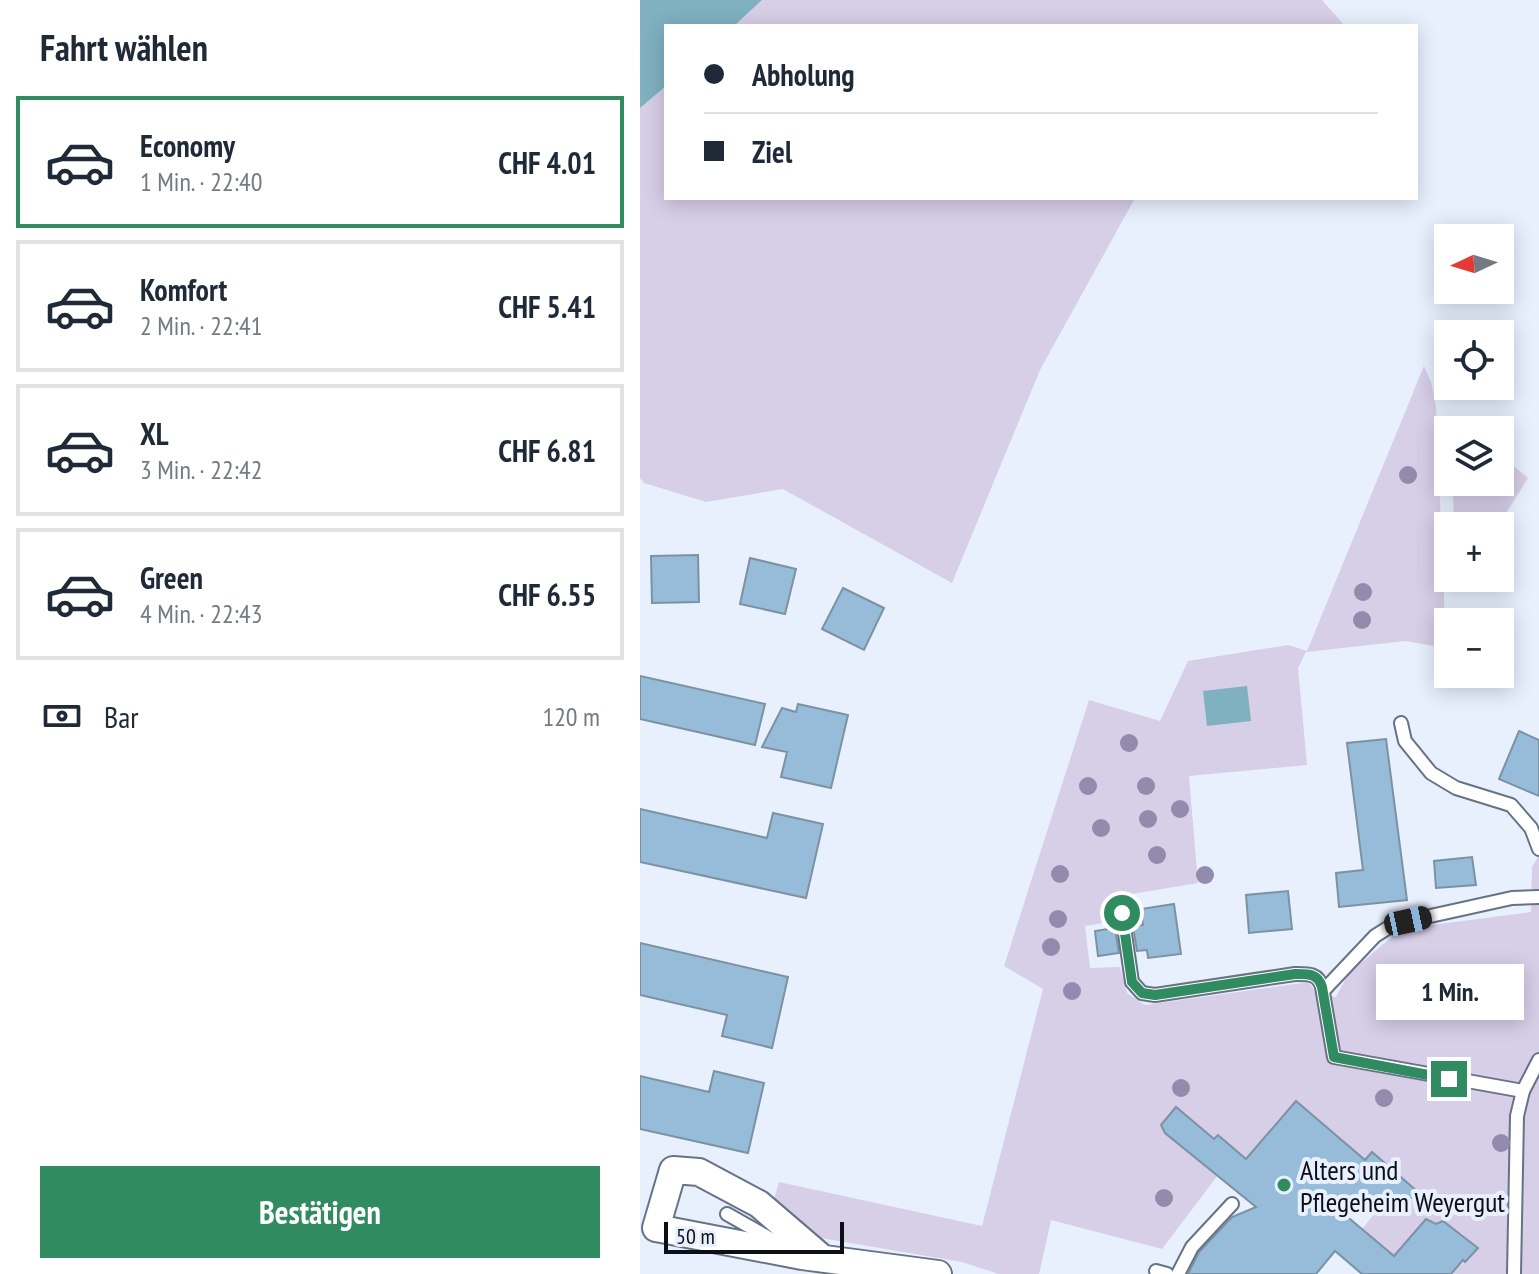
<!DOCTYPE html>
<html lang="de">
<meta charset="utf-8">
<style>
:root{--surface:#fff;--page:#f2f2f3;--text:#1f2937;--muted:#747a83;--line:#e0e1e3;--accent:#318b61}
body{margin:0;font-family:"PT Sans Narrow",sans-serif;background:var(--page);color:var(--text);height:100vh;display:flex;flex-direction:column;font-size:30px;white-space:nowrap}
*{box-sizing:border-box;margin:0}
p{font-size:26px;color:var(--muted)}
.icon{flex:none;width:44px;height:44px;fill:none;stroke:currentColor;stroke-width:2;stroke-linecap:round;stroke-linejoin:round}
.map{position:relative;flex:1;overflow:hidden}
.drawer{display:flex;flex-direction:column;background:var(--surface);width:640px}
.drawer>*{flex:none}
.banner{position:absolute;left:24px;top:24px;width:754px;height:176px;border-radius:0px;box-shadow:0 4px 20px #0003;display:grid;align-content:center;height:176px;padding:0 40px;background:var(--surface)}
.needle{width:52px;rotate:266deg}
.tools{position:absolute;left:794px;top:224px;display:grid;gap:16px}
.tools a{display:grid;place-items:center;width:80px;height:80px;border-radius:0px;background:var(--surface);box-shadow:0 4px 20px #0003;font-size:40px}
.scale{position:absolute;left:24px;bottom:20px;width:180px;box-sizing:border-box;padding-left:8px;border:4px solid #0b1017;border-top:0;font-size:22px;line-height:28px;white-space:nowrap;color:#0b1017;-webkit-text-stroke:6px #e8f0fe;paint-order:stroke}
.end{position:absolute;width:36px;height:36px;margin:-18px;border:10px solid #318b61;background:#fff;box-shadow:0 0 0 4px #fff}
.from{border-radius:50%}
.bubble{position:absolute;height:56px;border-radius:0px;background:var(--surface);box-shadow:0 4px 20px #0003;font-size:26px;font-weight:700;line-height:56px;text-align:center}
.car{position:absolute;width:24px;height:48px;margin:-24px -12px;border-radius:10px;box-shadow:0 0 6px 2px #0007;background:linear-gradient(#222 24%,#8ab4d8 0 40%,#222 0 76%,#8ab4d8 0 86%,#222 0)}
.banner b{display:flex;align-items:center;gap:28px;height:76px;font-size:30px}
.banner b+b{border-top:2px solid var(--line)}
.banner i{width:20px;height:20px;background:var(--text)}
ul{padding:0;list-style:none}
li{display:flex;align-items:center;gap:24px;height:132px;margin:0 16px 12px;padding:0 24px;border:4px solid var(--line);border-radius:0px}
li div{flex:1}
li b{display:block;font-size:30px}
li em{font-style:normal;font-weight:700}
li.active{border-color:var(--accent)}
li>.icon{width:72px;height:72px;stroke-width:1.5}
h2{padding:0 40px;font-size:36px;line-height:96px}
.pay{display:flex;align-items:center;gap:20px;height:88px;padding:0 40px;font-size:30px}
.pay p{margin-inline-start:auto}
.primary-button{display:flex;gap:16px;margin-top:auto;padding:16px 40px}
.primary-button a{flex:1;height:92px;border-radius:0px;background:var(--accent);color:#fff;font-size:32px;font-weight:700;line-height:92px;text-align:center}
main{display:flex;flex:1;min-height:0}
.map>svg:first-child{display:block}
.green{fill:#d7cee8}
.water{fill:#7fb1c1}
.building{fill:#96bcd9;stroke:#7c92a2;stroke-width:2}
.lines{fill:none;stroke-linecap:round;stroke-linejoin:round}
.lane-casing{stroke:#667286;stroke-width:16}
.street-casing{stroke:#667286;stroke-width:30}
.lane{stroke:#fff;stroke-width:12}
.street{stroke:#fff;stroke-width:26}
.tree{fill:#928bad}
.route{stroke:#318b61;stroke-width:10}
.poi-dot{fill:#318b61;stroke:#e8f0fe;stroke-width:3}
.labels{text-anchor:middle;dominant-baseline:central;stroke-width:8;stroke-linejoin:round;paint-order:stroke}
.poi-label{font-size:28px;fill:#0b1017;stroke:#e8f0fe;text-anchor:start}
</style>
<main>
<section class="drawer">
<h2>Fahrt wählen</h2>
<ul>
<li class="active"><svg class="icon" aria-label="car" viewBox="0 0 24 24"><path d="M5 17H2v-5l4-1 3-4h7l3 4 3 1v5h-3M9 17h6M6 11h13"/><circle cx="7" cy="17" r="2"/><circle cx="17" cy="17" r="2"/></svg><div><b>Economy</b><p>1 Min. · 22:40</p></div><em>CHF 4.01</em></li>
<li><svg class="icon" aria-label="car" viewBox="0 0 24 24"><path d="M5 17H2v-5l4-1 3-4h7l3 4 3 1v5h-3M9 17h6M6 11h13"/><circle cx="7" cy="17" r="2"/><circle cx="17" cy="17" r="2"/></svg><div><b>Komfort</b><p>2 Min. · 22:41</p></div><em>CHF 5.41</em></li>
<li><svg class="icon" aria-label="car" viewBox="0 0 24 24"><path d="M5 17H2v-5l4-1 3-4h7l3 4 3 1v5h-3M9 17h6M6 11h13"/><circle cx="7" cy="17" r="2"/><circle cx="17" cy="17" r="2"/></svg><div><b>XL</b><p>3 Min. · 22:42</p></div><em>CHF 6.81</em></li>
<li><svg class="icon" aria-label="car" viewBox="0 0 24 24"><path d="M5 17H2v-5l4-1 3-4h7l3 4 3 1v5h-3M9 17h6M6 11h13"/><circle cx="7" cy="17" r="2"/><circle cx="17" cy="17" r="2"/></svg><div><b>Green</b><p>4 Min. · 22:43</p></div><em>CHF 6.55</em></li>
</ul>
<div class="pay"><svg class="icon" aria-label="cash" viewBox="0 0 24 24"><path d="M3 7h18v10H3z"/><circle cx="12" cy="12" r="2"/></svg>Bar<p>120 m</p></div>
<div class="primary-button"><a>Bestätigen</a></div>
</section>
<div class="map">
<svg width="899" height="1274" viewBox="0 0 899 1274">
<rect width="100%" height="100%" fill="#e8f0fe"/>
<!-- green -->
<g class="green">
<path d="M122,0H682L705,26H94Z"/>
<path d="M26,86V198H495L400,370L312,583L143,489L66,502L4,483L0,478V108Z"/>
<path d="M784,366L791,382L796,406L806,648L765,641L666,652L658,668L667,765L549,776L558,883L474,897V921L445,926L450,968L480,967L487,993L505,1005L669,982L676,993L696,997L708,974L761,929L891,912L892,867L899,855V1274H811L833,1253L834,1245L821,1233L817,1237L803,1222L797,1226L788,1220L769,1239L755,1257L722,1229L744,1202L757,1213L777,1191L732,1153L702,1188L701,1139L656,1101L594,1172L589,1145L578,1135L574,1139L536,1107L527,1135L578,1175L522,1249L411,1220L399,1274H359L322,1262L175,1237L133,1202L139,1182L342,1226L403,989L364,966L449,700L520,721L548,661L648,645L667,651Z"/>
<path d="M860,455L888,478L858,526H814L813,482H860Z"/>
</g>
<!-- water -->
<g class="water">
<path d="M0,0H122L94,26H26V86L0,108Z"/>
<path d="M607,686L611,721L567,726L563,691Z"/>
</g>
<!-- building -->
<g class="building">
<path d="M58,555L59,602L12,603L11,556Z"/>
<path d="M110,558L156,569L145,614L100,604Z"/>
<path d="M203,588L244,608L224,650L182,629Z"/>
<path d="M0,676L125,704L115,745L0,719Z"/>
<path d="M158,704L208,715L191,788L141,777L147,752L122,747L142,708L156,712Z"/>
<path d="M879,731L899,740V796L859,779Z"/>
<path d="M746,739L767,900L699,907L696,873L723,870L707,743Z"/>
<path d="M0,809L127,838L133,813L183,824L166,898L0,862Z"/>
<path d="M832,857L836,885L796,888L794,861Z"/>
<path d="M648,891L652,929L609,933L606,895Z"/>
<path d="M534,904L541,954L508,958L507,950L497,951L493,926L503,925L501,909Z"/>
<path d="M475,928L479,953L458,956L455,931Z"/>
<path d="M0,943L148,977L132,1048L82,1036L87,1015L0,995Z"/>
<path d="M74,1071L124,1083L108,1153L0,1129V1076L69,1092Z"/>
<path d="M656,1101L725,1160L732,1152L777,1191L758,1213L691,1203L754,1256L786,1219L796,1224L803,1221L838,1248L825,1262L823,1260L811,1274H722L695,1251L676,1274H548L559,1252L592,1217L616,1207L525,1133L521,1125L536,1107L574,1139L578,1135L606,1159Z"/>
</g>
<g class="lines">
<defs>
<g id="lane">
<path d="M761,723L765,741L791,773L816,788L871,805L891,828L899,849"/>
<path d="M482,913L492,982L502,993L515,995L655,974C668,974 678,973 682,987L694,1057L883,1091"/>
<path d="M683,991L735,936L754,924L872,898L899,897"/>
<path d="M87,1214L140,1244"/>
<path d="M516,1271L527,1274"/>
<path d="M538,1274L552,1247L592,1204"/>
<path d="M874,1274L877,1116L883,1091L899,1060"/>
</g>
<path id="street" d="M182,1258L119,1204L59,1172L33,1170L16,1228L162,1256L298,1274"/>
</defs>
<!-- lane casing -->
<use href="#lane" class="lane-casing"/>
<!-- street casing -->
<use href="#street" class="street-casing"/>
<!-- lane -->
<use href="#lane" class="lane"/>
<!-- street -->
<use href="#street" class="street"/>
</g>
<!-- trees -->
<g class="tree">
<circle cx="768" cy="475" r="9"/>
<circle cx="723" cy="592" r="9"/>
<circle cx="722" cy="620" r="9"/>
<circle cx="489" cy="743" r="9"/>
<circle cx="448" cy="786" r="9"/>
<circle cx="506" cy="786" r="9"/>
<circle cx="540" cy="809" r="9"/>
<circle cx="508" cy="819" r="9"/>
<circle cx="461" cy="828" r="9"/>
<circle cx="517" cy="855" r="9"/>
<circle cx="420" cy="874" r="9"/>
<circle cx="565" cy="875" r="9"/>
<circle cx="418" cy="919" r="9"/>
<circle cx="411" cy="947" r="9"/>
<circle cx="432" cy="991" r="9"/>
<circle cx="541" cy="1088" r="9"/>
<circle cx="814" cy="1091" r="9"/>
<circle cx="744" cy="1098" r="9"/>
<circle cx="861" cy="1143" r="9"/>
<circle cx="524" cy="1198" r="9"/>
</g>
<g class="lines">
<!-- route -->
<path class="route" d="M482,913L492,982L502,993L515,995L655,974C668,974 678,973 682,987L694,1057L809,1079"/>
</g>
<!-- markers -->
<circle class="poi-dot" cx="644" cy="1185" r="8"/>
<g class="labels">
<!-- poi labels -->
<g class="poi-label">
<text x="660" y="1169">Alters und<tspan x="660" dy="32">Pflegeheim Weyergut</tspan></text>
</g>
</g>
</svg>
<div class="tools">
<a><svg class="needle" viewBox="-14 -14 28 28"><path d="M0-13l5 13h-10z" fill="#e53935"/><path d="M0 13l5-13h-10z" fill="#747a83"/></svg></a>
<a><svg class="icon" aria-label="locate" viewBox="0 0 24 24"><circle cx="12" cy="12" r="6"/><path d="M12 2v4M12 18v4M2 12h4M18 12h4"/></svg></a>
<a><svg class="icon" aria-label="layers" viewBox="0 0 24 24"><path d="M12 4l9 5-9 5-9-5zM3 14l9 5 9-5"/></svg></a>
<a>+</a>
<a>−</a>
</div>
<div class="scale">50 m</div>
<i class="end from" style="left:482px;top:913px"></i>
<i class="end" style="left:809px;top:1079px"></i>
<div class="bubble" style="left:736px;top:964px;width:148px">1 Min.</div>
<i class="car" style="left:768px;top:921px;rotate:78deg"></i>
<div class="banner">
<b><i class="from"></i>Abholung</b>
<b><i></i>Ziel</b>
</div>
</div>
</main>
